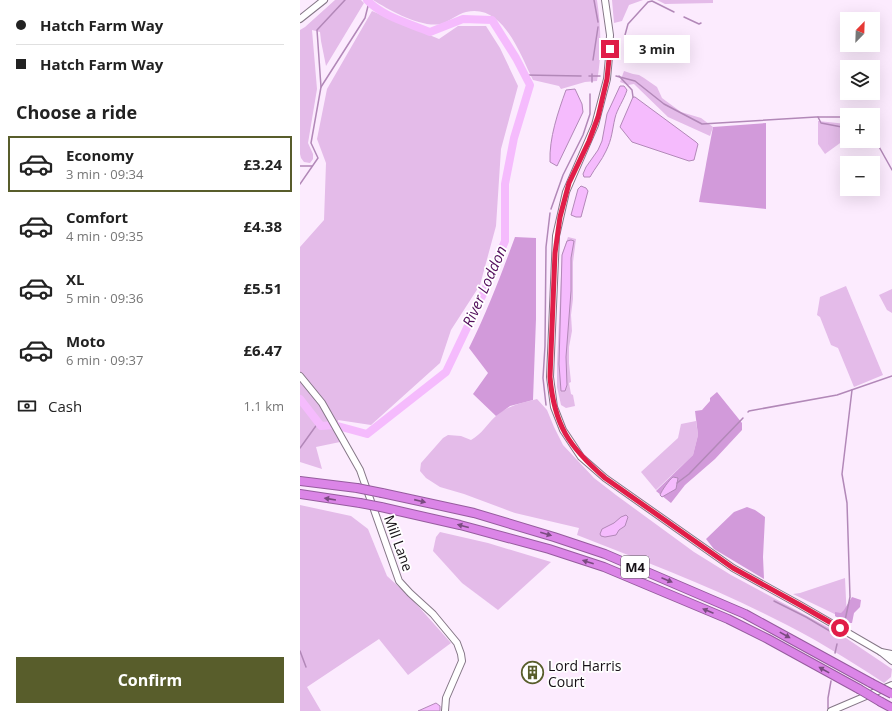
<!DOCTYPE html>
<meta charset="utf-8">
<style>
:root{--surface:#fff;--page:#f2f2f2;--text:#222;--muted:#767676;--line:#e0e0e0;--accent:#585d2b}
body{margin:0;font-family:"Open Sans",sans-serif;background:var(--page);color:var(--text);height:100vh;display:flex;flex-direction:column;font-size:15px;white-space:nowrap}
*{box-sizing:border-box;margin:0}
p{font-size:13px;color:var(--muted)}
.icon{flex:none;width:22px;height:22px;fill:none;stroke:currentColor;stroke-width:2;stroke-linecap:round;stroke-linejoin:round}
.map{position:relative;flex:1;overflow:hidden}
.panel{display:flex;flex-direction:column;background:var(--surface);width:300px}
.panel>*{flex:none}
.guide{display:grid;align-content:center;height:88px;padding:0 16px;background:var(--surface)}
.needle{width:26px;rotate:23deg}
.buttons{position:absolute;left:540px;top:12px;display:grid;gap:8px}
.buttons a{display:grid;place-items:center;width:40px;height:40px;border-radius:0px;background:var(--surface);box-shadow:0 4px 16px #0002;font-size:20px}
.end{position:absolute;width:18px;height:18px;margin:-9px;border:5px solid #e11d48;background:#fff;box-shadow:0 0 0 2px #fff}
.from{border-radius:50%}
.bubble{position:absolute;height:28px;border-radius:0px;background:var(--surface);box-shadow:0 4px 16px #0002;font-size:13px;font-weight:700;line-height:28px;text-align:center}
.guide b{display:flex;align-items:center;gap:14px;height:38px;font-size:15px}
.guide b+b{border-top:1px solid var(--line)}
.guide i{width:10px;height:10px;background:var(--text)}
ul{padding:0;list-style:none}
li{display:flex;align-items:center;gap:12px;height:56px;margin:0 8px 6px;padding:0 8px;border:2px solid transparent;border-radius:0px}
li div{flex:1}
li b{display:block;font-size:15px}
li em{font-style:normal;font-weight:700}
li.active{border-color:var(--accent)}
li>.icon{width:36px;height:36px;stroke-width:1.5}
h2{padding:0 16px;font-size:18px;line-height:48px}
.pay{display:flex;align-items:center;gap:10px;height:44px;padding:0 16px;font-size:15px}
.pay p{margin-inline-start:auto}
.action{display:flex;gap:8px;margin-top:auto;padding:8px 16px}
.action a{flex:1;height:46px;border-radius:0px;background:var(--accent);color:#fff;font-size:16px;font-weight:700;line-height:46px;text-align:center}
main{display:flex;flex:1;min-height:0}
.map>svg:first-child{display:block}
.green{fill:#e4bbe9}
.forest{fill:#d29ada}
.water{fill:#f5bbfd;stroke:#b288b8}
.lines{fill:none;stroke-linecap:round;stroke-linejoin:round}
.stream{stroke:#b288b8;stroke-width:1.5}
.river{stroke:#f5bbfd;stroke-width:8}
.secondary-casing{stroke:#857787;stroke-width:8}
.highway-casing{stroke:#965c9e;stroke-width:10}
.secondary{stroke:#fff;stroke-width:6}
.highway{stroke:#db85e7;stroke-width:8}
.highway-bridge-casing{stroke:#965c9e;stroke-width:10;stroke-linecap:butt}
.highway-bridge{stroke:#db85e7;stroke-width:8}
.oneway{fill:#794b7f}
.route{stroke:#e11d48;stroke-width:5}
.labels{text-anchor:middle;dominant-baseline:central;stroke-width:3.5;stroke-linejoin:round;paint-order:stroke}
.shield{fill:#fff;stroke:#5d585d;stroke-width:1}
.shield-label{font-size:13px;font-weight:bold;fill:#171117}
.street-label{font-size:14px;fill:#171117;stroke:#fff}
.poi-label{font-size:14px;fill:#171117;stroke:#fff;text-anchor:start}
.water-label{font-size:15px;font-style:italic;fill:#540f5d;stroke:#fff}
</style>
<main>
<section class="panel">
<div class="guide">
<b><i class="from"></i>Hatch Farm Way</b>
<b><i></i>Hatch Farm Way</b>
</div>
<h2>Choose a ride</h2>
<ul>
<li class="active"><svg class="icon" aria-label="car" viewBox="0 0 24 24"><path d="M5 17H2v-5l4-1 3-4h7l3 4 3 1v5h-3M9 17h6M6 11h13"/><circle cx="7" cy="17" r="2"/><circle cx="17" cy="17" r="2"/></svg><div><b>Economy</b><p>3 min · 09:34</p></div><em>£3.24</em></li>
<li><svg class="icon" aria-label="car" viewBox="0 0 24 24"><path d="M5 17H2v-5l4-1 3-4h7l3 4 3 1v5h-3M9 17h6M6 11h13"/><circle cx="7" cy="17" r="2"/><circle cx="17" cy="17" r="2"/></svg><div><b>Comfort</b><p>4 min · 09:35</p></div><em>£4.38</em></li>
<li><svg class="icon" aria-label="car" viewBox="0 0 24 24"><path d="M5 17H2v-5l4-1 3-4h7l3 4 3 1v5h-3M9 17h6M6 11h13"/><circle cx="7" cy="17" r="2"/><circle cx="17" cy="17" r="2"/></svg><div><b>XL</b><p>5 min · 09:36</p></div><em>£5.51</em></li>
<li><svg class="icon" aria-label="car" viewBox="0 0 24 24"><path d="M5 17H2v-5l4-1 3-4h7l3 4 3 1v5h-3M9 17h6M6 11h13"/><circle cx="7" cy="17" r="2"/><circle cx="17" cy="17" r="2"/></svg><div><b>Moto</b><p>6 min · 09:37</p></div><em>£6.47</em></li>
</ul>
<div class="pay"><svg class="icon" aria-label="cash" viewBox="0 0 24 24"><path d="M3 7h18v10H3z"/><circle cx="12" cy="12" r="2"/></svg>Cash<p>1.1 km</p></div>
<div class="action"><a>Confirm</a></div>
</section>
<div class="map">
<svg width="592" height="711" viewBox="0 0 592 711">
<rect width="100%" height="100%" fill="#fcebfe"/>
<!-- green -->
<g class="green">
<path d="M35,0H61L64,3L26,66L21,41L20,32L12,30L17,89L8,143L13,154V159L10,163L4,162L1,158L0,154V30L5,27Z"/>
<path d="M73,0H297C301,26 302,55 297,81L285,82L261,89L259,86L233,80C220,54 203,3 166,12C157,14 149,22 141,24C121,28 89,10 73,0Z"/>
<path d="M312,0H343L329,5L322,21L314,23Z"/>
<path d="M357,0H413V3L365,4Z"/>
<path d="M72,11L139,39L158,26H186L200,48L218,86L201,149L196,226L180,285L151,330L140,363L71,425L38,420L40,442L16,447L22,469L0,462V247L24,220L26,163L17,139L27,89Z"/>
<path d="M324,71L333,74L339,75L344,78L357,87L362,98L366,101L381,112L401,118L413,127L410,136L368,117L334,84L328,85L320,82Z"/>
<path d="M518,121L547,124V138L525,154L518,144Z"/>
<path d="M268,237L276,239L273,262V299L271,315L272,331L269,347V363L271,382L269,383L271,394L273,395L275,406L266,408L261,405L257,387V364L262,254Z"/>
<path d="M546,286L583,375L554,387L538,348L531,345L520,317L517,315L520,297Z"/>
<path d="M592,289V313L587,310L579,295Z"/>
<path d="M237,399L247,410L254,427L263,445L294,478L316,495L394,552L431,575L537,632L592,669L591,677L584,683C548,659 512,637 473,618C410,586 343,561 277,535L279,528L215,513L164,494L140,487L126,478L120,471L121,463L143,438L148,435L161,436L171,440C182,434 187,424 196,416C208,405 223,403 237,399Z"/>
<path d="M396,421L398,435L393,455L356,490L341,472L378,438L381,424Z"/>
<path d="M0,505L51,516L68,529L87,576L110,597L151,643L108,675L79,639L7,687L21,711H0Z"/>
<path d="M140,532L188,543L251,562L198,610L162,583L133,551L136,537Z"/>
<path d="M545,578L547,620L493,594L500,593Z"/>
</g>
<!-- forest -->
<g class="forest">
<path d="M466,123V209L399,202L413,127Z"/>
<path d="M215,237L236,238V319L233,400L210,406L196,416L173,394L188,373L169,348C187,312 201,275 215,237Z"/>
<path d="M417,392L442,423V430L415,459L385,485L371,503L356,491L393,455L398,435L395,411L402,410L410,401V398Z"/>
<path d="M447,507L455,510L465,517L463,557L464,579L414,549L406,539L434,512Z"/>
<path d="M552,597L561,600L560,607L554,613L552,623H546L535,616V612L541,613L544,610Z"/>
</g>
<!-- water -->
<g class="water">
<path d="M320,86H324L327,90C324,100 317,109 315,118C312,131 312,139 306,151C302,160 295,168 290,177H284L283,174L286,167L298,150L302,141L307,114Z"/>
<path d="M275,89L282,104L283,112L257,166L250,162C249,138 258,112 266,90Z"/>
<path d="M333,97H335L396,142L398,144L394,160L389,161L332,142L320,127Z"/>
<path d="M281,186L286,188L288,191L281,217H276L271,215L278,189Z"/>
<path d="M271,240L274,241L271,258V291L266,357L267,385L265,391H261L259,364L262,255L267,241Z"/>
<path d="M373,477L378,478L376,489L362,497L360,495C362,490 369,480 373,477Z"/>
<path d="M326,515L328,517L325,526L319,530L316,535L305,537L301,536L300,534L302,529L314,523L321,517Z"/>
<path d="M136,703L140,706V711H118Z"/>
</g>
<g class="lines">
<!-- stream -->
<g class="stream">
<path d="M294,0L298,22"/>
<path d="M384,17L399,24L401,23"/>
<path d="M325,35L328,24L348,2L352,1L374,12"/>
<path d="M293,60L298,27"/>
<path d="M292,74V82"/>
<path d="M225,75L281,76"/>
<path d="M289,76H300"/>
<path d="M316,76L335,81L364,104L402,124L516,117H547"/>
<path d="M319,76L332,90L333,97"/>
<path d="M21,87L65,18L69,2"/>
<path d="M518,117L521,123L547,128"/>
<path d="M573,136L592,170"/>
<path d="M0,166H12"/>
<path d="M0,184L18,158L11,143L21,87L17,30L45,0"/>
<path d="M251,209L263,175L283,135L290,114V94"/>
<path d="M246,405L243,378L245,346L246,247L250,213"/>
<path d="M448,412L449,411L537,395L592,376"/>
<path d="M0,448L18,423"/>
<path d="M377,483L389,474L443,418"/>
<path d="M474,601L506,617L540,637"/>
<path d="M544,625L550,597L547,503L542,474L552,390"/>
<path d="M0,651L6,667"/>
<path d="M535,653L537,644"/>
<path d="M528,708V698L531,681"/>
</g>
<!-- river -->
<path class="river" d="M0,399L21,426L34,425L67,434L146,372L184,292L205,241V184L214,138L230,85L216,58L192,20L163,19L130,32C109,23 83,17 67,0"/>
<defs>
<g id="secondary">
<path d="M305,0L310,35L309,57L307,79L295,125L266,192L256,236L250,377L254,407L263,430L281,457L305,478L433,568L500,605L581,652L592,661"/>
<path d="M0,19L24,0"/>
<path d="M0,376L22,403L60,470L99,581L110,593L133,614L157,643L161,654L162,661L146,698L145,711"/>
<path d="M581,652L592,654"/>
<path d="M531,711L592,685"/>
</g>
<g id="highway">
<path d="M0,481L57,488"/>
<path d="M82,493L174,513L254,537L305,554L445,614L571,683"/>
<path d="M0,494L60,503"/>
<path d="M81,507L160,525L249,549L304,567L428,619L468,639L559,689"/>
<path d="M581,702L592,708"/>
</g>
</defs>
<!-- secondary casing -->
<use href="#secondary" class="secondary-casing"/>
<!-- highway casing -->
<use href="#highway" class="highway-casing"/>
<!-- secondary -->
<use href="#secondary" class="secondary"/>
<!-- highway -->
<use href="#highway" class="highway"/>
<defs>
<g id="highway-bridge">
<path d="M57,488L82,493"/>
<path d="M60,503L81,507"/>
<path d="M571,683L592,694"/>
<path d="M559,689L581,702"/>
</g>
</defs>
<!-- highway-bridge casing -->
<use href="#highway-bridge" class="highway-bridge-casing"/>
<!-- highway-bridge -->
<use href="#highway-bridge" class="highway-bridge"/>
</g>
<!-- one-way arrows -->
<defs><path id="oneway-solid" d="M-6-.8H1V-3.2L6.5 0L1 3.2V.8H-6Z"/></defs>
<g class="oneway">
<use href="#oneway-solid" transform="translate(30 499) rotate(-171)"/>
<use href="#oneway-solid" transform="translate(120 501) rotate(13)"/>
<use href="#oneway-solid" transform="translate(163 526) rotate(-165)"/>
<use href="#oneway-solid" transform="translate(246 534) rotate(16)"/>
<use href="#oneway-solid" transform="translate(288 562) rotate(-162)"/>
<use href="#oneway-solid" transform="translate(367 580) rotate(23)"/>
<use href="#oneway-solid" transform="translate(408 611) rotate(-157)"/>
<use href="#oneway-solid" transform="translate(485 635) rotate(29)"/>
<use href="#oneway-solid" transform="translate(524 670) rotate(-151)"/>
</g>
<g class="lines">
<!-- route -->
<path class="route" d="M310,49L307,79L298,117L289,141L269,183L260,217L255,253L250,377C254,425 269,447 305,478L433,568L500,605L540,628"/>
</g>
<!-- icons -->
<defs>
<symbol id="building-ring" viewBox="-11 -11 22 22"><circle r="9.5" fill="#fff" stroke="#585d2b" stroke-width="1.5"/><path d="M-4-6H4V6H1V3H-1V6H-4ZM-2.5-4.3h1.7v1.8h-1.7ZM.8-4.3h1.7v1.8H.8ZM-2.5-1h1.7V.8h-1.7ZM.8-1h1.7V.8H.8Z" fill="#585d2b"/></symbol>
</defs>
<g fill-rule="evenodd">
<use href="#building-ring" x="220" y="660" width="25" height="25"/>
</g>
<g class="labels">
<!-- shield labels -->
<rect class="shield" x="321" y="556" width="28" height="22" rx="3"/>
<g class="shield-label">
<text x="335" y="567">M4</text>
</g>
<!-- street labels -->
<g class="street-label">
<text transform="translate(99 543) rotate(70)">Mill Lane</text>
</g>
<!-- poi labels -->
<g class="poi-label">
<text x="248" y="665">Lord Harris<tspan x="248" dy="16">Court</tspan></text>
</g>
<!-- water labels -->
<g class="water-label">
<text transform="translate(184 286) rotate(-66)">River Loddon</text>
</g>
</g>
</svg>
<div class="buttons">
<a><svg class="needle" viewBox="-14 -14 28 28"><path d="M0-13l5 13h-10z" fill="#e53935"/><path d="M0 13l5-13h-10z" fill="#767676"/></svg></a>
<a><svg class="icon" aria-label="layers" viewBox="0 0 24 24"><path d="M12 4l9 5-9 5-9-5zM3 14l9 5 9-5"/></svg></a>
<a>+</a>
<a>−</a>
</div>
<i class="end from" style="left:540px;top:628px"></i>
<i class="end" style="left:310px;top:49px"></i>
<div class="bubble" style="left:324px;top:35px;width:66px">3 min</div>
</div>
</main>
